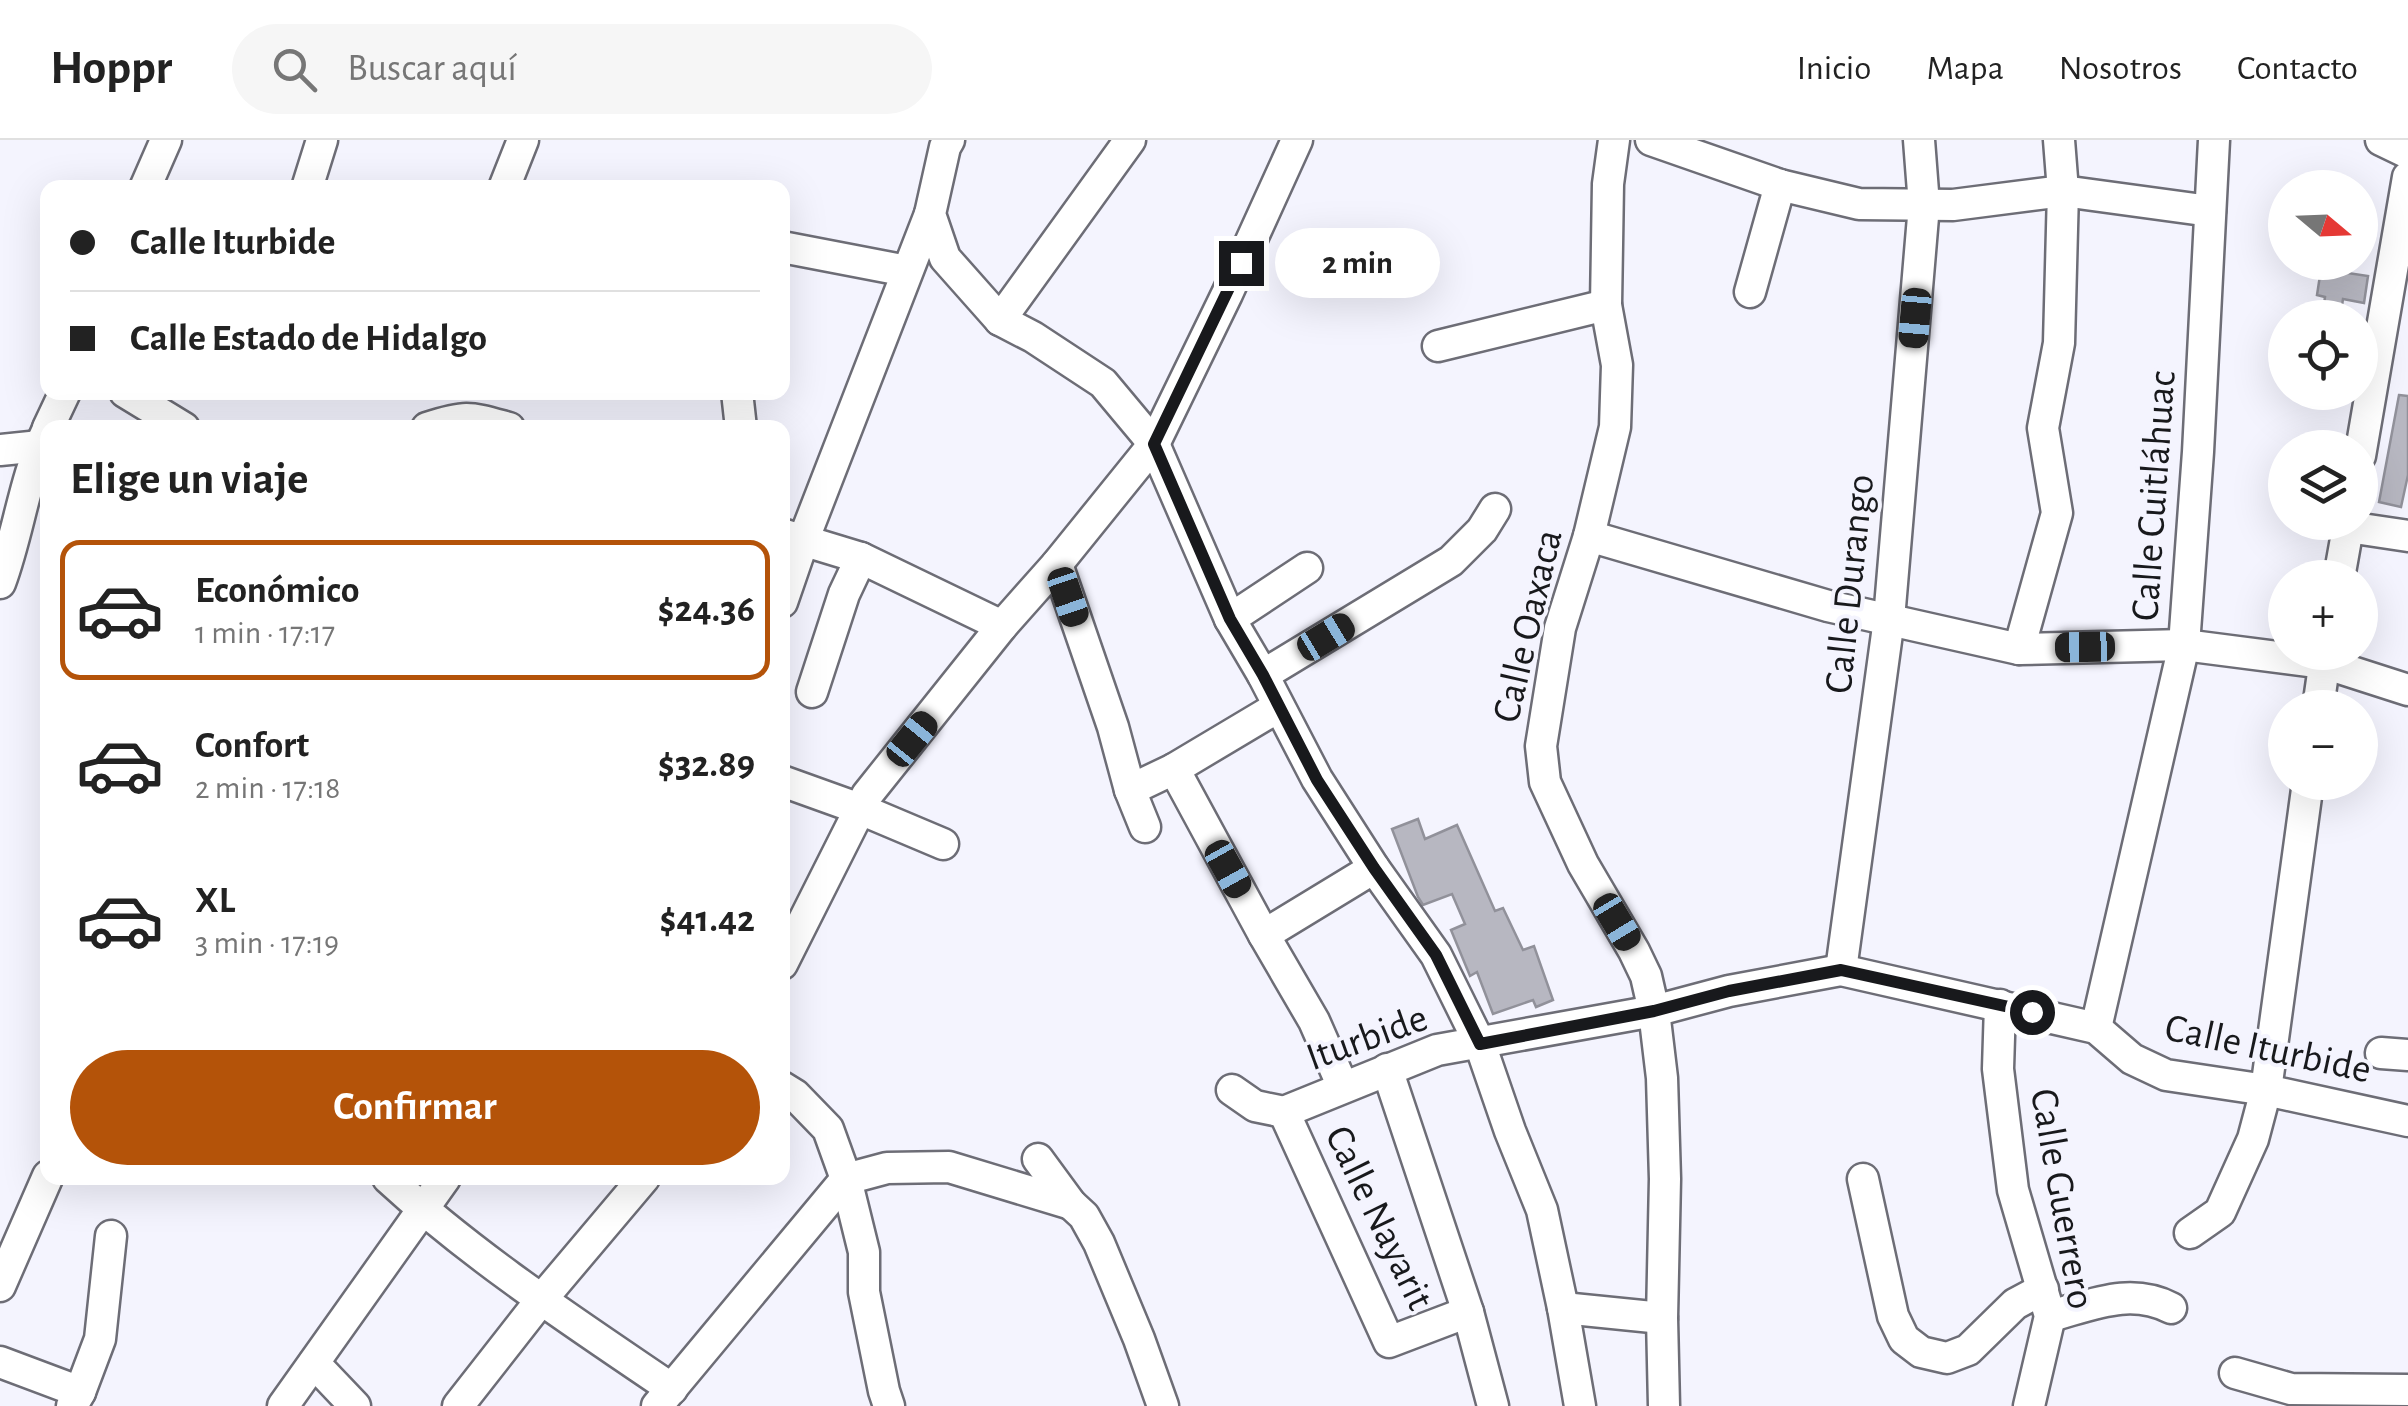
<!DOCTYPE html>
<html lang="es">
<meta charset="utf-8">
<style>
:root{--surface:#fff;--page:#f6f6f6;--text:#222;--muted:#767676;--line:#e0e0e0;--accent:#b45309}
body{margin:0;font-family:"Alegreya Sans",sans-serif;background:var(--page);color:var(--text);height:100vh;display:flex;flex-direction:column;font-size:38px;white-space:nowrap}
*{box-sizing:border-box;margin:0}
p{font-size:32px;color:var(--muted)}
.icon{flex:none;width:55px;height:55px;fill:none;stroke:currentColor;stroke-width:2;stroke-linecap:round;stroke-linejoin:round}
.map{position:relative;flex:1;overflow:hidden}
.side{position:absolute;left:40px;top:280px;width:750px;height:765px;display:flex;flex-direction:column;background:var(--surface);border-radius:20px;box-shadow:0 10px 40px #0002}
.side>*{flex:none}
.top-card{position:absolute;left:40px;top:40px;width:750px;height:220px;border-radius:20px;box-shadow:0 10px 40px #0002;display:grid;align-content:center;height:220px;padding:0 30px;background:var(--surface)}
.needle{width:65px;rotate:109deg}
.tools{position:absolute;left:2268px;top:30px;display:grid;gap:20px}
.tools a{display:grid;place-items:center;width:110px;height:110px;border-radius:50%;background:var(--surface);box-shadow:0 10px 40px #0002;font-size:50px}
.end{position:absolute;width:45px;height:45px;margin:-22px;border:12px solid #18191c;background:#fff;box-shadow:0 0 0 5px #fff}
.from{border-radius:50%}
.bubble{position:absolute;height:70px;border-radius:35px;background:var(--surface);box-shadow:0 10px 40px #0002;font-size:32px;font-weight:700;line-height:70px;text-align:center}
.car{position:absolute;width:30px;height:60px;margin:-30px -15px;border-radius:12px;box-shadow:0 0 8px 2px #0007;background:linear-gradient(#222 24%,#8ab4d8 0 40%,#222 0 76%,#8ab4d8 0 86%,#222 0)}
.top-card b{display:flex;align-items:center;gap:35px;height:95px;font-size:38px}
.top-card b+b{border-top:2px solid var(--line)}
.top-card i{width:25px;height:25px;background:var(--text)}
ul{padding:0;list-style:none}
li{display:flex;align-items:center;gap:30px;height:140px;margin:0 20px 15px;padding:0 10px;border:5px solid transparent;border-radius:20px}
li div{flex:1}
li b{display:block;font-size:38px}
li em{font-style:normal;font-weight:700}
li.current{border-color:var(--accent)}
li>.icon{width:90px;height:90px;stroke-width:1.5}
h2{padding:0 30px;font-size:45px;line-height:120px}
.primary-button{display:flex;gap:20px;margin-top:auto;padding:20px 30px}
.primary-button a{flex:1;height:115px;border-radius:60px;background:var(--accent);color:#fff;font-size:40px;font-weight:700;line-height:115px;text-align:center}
header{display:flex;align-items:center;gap:60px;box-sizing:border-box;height:140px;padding:0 50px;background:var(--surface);border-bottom:2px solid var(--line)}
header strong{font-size:48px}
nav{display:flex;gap:55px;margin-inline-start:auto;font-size:35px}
.search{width:700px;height:90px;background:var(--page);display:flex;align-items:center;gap:25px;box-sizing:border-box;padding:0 35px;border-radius:55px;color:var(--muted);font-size:38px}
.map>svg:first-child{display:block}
.building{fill:#b7b7c1;stroke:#91919a;stroke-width:2.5}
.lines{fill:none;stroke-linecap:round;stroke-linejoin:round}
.minor-casing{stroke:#6d6d76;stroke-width:35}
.minor{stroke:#fff;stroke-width:30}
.route{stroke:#18191c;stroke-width:12}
.labels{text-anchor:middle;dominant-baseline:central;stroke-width:8;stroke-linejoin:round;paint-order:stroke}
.street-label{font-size:40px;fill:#18191c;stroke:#f4f4fe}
</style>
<header>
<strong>Hoppr</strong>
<div class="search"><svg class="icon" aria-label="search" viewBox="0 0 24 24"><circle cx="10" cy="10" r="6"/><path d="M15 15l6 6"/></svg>Buscar aquí</div>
<nav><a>Inicio</a><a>Mapa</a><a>Nosotros</a><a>Contacto</a></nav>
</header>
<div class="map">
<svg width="2408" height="1266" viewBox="0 0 2408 1266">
<rect width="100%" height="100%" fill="#f4f4fe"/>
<!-- building -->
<g class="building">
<path d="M2321,129L2368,136L2364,163L2343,159L2340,178H2322L2325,157L2317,155Z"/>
<path d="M2399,255L2408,256V335L2401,367L2379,362Z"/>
<path d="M1418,679L1425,699L1457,685L1495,771L1503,768L1523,810L1534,806L1553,860L1536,867L1533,860L1493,874L1477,832L1470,836L1451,790L1465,784L1452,754L1423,765L1418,757L1392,689Z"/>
</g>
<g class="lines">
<defs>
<g id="minor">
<path d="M949,0L945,7L930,74L945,118L1000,180L1033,197L1103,243L1154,304L1230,479L1263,535L1317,639L1374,728L1436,815L1480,904L1510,991L1542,1070L1563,1168L1580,1266"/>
<path d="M1614,0L1608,44L1606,165L1617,225L1615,287L1589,396L1560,488L1541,606L1545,642L1583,724L1634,811L1646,836L1654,871L1662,938L1665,1039L1662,1178L1664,1266"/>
<path d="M1651,0L1780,45L1859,64L1953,65L2063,51L2210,71"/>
<path d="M2381,0L2408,13"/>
<path d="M145,48L166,0"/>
<path d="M307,48L322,0"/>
<path d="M504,48L523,0"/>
<path d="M782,107L907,131"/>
<path d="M1750,152L1780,45"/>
<path d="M1000,180L1130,0"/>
<path d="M1438,206L1606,165"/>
<path d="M125,252L184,288"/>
<path d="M737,252L741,288"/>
<path d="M48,288L65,252"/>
<path d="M427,288C467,275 469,277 509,288"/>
<path d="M0,310L40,306"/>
<path d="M2360,316L2408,37"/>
<path d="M2348,387L2408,396"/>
<path d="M782,394L861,418L1002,486"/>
<path d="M1589,396L1828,466L2019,509L2184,505L2324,523L2408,550"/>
<path d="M1057,424L1113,587L1130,650L1145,687"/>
<path d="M2339,438L2349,382"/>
<path d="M0,443C19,392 24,338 48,289"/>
<path d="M782,462L803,401L930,74"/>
<path d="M1230,479L1307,428"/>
<path d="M2019,509L2057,373L2043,288L2059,203L2063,51L2059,0"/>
<path d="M1263,535L1451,421L1482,390L1495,369"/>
<path d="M812,552L844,454L861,418"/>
<path d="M2318,568L2326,512"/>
<path d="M1174,629L1264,795L1314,881L1343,947"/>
<path d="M782,641L860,669L943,704"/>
<path d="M1130,650L1174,629L1278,567"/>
<path d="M1264,795L1374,728"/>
<path d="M782,824L867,655L1002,486L1057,424L1154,304L1227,154L1297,0"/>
<path d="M1841,830L1889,479L1924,65L1919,0"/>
<path d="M2000,865L1998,929L2013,1050L2050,1176L2029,1266"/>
<path d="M2096,888L2184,505L2198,312L2214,0"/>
<path d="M2381,913L2408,915"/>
<path d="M1387,929L1468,1172L1493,1266"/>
<path d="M782,947L795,955L828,989L846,1039L864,1112V1152L884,1251L889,1266"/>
<path d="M1232,950L1255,966L1284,972L1437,910L1654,871L1729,851L1841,830L2096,888L2132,919L2166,935L2266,950L2408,981"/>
<path d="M1284,972L1389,1202L1468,1172"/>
<path d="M1038,1019L1071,1064L1084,1076L1099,1103L1139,1199L1163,1266"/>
<path d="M388,1038C475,1118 575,1183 672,1249"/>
<path d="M1863,1039L1893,1176L1904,1199L1921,1212L1947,1218L1968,1210L2015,1164L2043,1149"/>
<path d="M2190,1093L2220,1072L2253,999L2266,950L2308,642"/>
<path d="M0,1146L48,1036"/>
<path d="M1563,1168L1662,1178"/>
<path d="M2050,1176C2092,1165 2130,1147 2171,1168"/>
<path d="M0,1222L80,1252"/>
<path d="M314,1223L355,1266"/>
<path d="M2235,1233L2291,1249L2408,1250"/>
<path d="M72,1266L80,1252L100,1199L111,1096"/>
<path d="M283,1266L445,1038"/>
<path d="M458,1266L541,1160L644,1038"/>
<path d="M657,1266L846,1039L887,1028L949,1027L1071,1064"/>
</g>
</defs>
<!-- minor casing -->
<use href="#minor" class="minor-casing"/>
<!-- minor -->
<use href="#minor" class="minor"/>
</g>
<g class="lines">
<!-- route -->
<path class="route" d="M1241,123L1154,304L1230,479L1263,535L1317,640L1374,728L1436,815L1480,904L1654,871L1729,851L1841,830L2032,872"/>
</g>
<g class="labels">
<!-- street labels -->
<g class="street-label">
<text transform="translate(2154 356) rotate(-86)">Calle Cuitláhuac</text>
<text transform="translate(1850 444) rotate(-84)">Calle Durango</text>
<text transform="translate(1528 486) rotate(-77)">Calle Oaxaca</text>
<text transform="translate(1367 898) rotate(-20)">Iturbide</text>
<text transform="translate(2268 909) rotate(12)">Calle Iturbide</text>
<text transform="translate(2062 1059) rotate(80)">Calle Guerrero</text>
<text transform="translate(1379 1078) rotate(64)">Calle Nayarit</text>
</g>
</g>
</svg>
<div class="tools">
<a><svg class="needle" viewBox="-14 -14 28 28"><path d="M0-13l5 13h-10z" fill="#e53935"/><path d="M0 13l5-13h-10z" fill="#767676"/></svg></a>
<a><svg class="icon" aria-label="locate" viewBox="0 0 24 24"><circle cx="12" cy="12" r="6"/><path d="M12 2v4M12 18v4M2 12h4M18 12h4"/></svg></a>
<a><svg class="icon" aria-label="layers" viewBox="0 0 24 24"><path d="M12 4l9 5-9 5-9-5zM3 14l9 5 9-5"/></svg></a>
<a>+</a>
<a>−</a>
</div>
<i class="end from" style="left:2032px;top:872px"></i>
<i class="end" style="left:1241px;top:123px"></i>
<div class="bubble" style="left:1275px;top:88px;width:165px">2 min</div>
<i class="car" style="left:1915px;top:178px;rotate:185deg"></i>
<i class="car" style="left:1068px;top:457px;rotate:161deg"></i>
<i class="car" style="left:1326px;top:497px;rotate:59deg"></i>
<i class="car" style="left:2085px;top:507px;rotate:269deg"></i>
<i class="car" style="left:912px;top:599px;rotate:39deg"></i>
<i class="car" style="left:1228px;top:729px;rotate:151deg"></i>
<i class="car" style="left:1617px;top:782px;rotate:149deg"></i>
<div class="top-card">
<b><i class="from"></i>Calle Iturbide</b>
<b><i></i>Calle Estado de Hidalgo</b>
</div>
<section class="side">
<h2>Elige un viaje</h2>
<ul>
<li class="current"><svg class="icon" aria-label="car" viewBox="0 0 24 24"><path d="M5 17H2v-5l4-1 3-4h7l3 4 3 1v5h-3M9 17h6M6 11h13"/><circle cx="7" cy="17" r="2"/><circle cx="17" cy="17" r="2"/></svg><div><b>Económico</b><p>1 min · 17:17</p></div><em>$24.36</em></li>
<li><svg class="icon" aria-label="car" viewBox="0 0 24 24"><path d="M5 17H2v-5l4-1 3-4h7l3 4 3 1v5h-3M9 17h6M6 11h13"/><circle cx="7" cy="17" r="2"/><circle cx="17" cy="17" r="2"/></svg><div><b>Confort</b><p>2 min · 17:18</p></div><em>$32.89</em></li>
<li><svg class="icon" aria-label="car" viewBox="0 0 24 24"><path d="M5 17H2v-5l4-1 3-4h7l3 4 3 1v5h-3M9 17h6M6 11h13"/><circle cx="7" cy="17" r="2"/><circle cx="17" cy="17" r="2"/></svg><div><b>XL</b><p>3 min · 17:19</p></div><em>$41.42</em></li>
</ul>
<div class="primary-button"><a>Confirmar</a></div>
</section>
</div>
